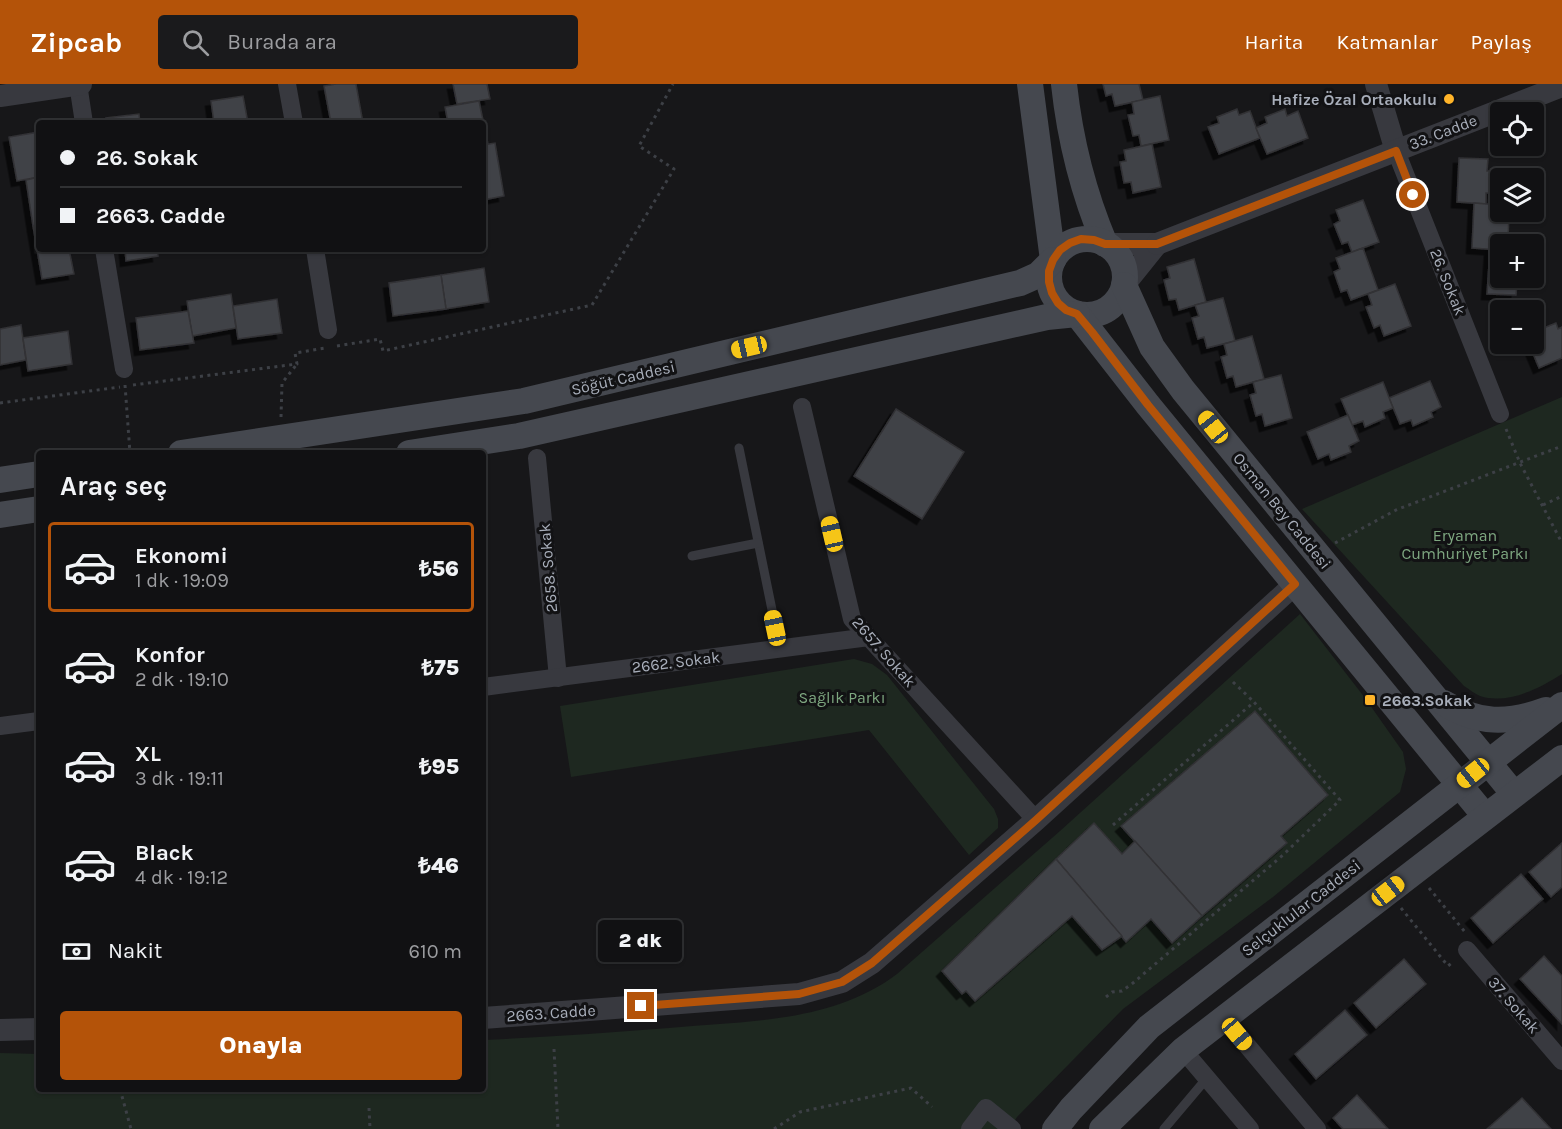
<!DOCTYPE html>
<html lang="tr">
<meta charset="utf-8">
<style>
:root{--surface:#111113;--page:#1a1a1c;--text:#f1f3f6;--muted:#9c9da0;--line:#303133;--accent:#b45309}
body{margin:0;font-family:Karla,sans-serif;background:var(--page);color:var(--text);height:100vh;display:flex;flex-direction:column;font-size:22px;white-space:nowrap}
*{box-sizing:border-box;margin:0}
p{font-size:20px;color:var(--muted)}
.icon{flex:none;width:33px;height:33px;fill:none;stroke:currentColor;stroke-width:2;stroke-linecap:round;stroke-linejoin:round}
.map{position:relative;flex:1;overflow:hidden}
.drawer{position:absolute;left:36px;top:366px;width:450px;height:642px;display:flex;flex-direction:column;background:var(--surface);border-radius:6px;box-shadow:0 2px 4px #0004,0 0 0 2px var(--line)}
.drawer>*{flex:none}
.hud{position:absolute;left:36px;top:36px;width:450px;height:132px;border-radius:6px;box-shadow:0 2px 4px #0004,0 0 0 2px var(--line);display:grid;align-content:center;height:132px;padding:0 24px;background:var(--surface)}
.buttons{position:absolute;left:1490px;top:18px;display:grid;gap:12px}
.buttons a{display:grid;place-items:center;width:54px;height:54px;border-radius:6px;background:var(--surface);box-shadow:0 2px 4px #0004,0 0 0 2px var(--line);font-size:30px}
.end{position:absolute;width:27px;height:27px;margin:-14px;border:8px solid #b45309;background:#fff;box-shadow:0 0 0 3px #fff}
.from{border-radius:50%}
.bubble{position:absolute;height:42px;border-radius:6px;background:var(--surface);box-shadow:0 2px 4px #0004,0 0 0 2px var(--line);font-size:20px;font-weight:800;line-height:42px;text-align:center}
.car{position:absolute;width:18px;height:36px;margin:-18px -9px;border-radius:8px;box-shadow:0 0 4px 2px #0007;background:linear-gradient(#f5c518 24%,#345 0 40%,#f5c518 0 76%,#345 0 86%,#f5c518 0)}
.hud b{display:flex;align-items:center;gap:21px;height:57px;font-size:22px}
.hud b+b{border-top:2px solid var(--line)}
.hud i{width:15px;height:15px;background:var(--text)}
ul{padding:0;list-style:none}
li{display:flex;align-items:center;gap:18px;height:90px;margin:0 12px 9px;padding:0 12px;border:3px solid transparent;border-radius:6px}
li div{flex:1}
li b{display:block;font-size:22px}
li em{font-style:normal;font-weight:800}
li.on{border-color:var(--accent)}
li>.icon{width:54px;height:54px;stroke-width:1.5}
h2{padding:0 24px;font-size:27px;line-height:72px}
.pay{display:flex;align-items:center;gap:15px;height:66px;padding:0 24px;font-size:22px}
.pay p{margin-inline-start:auto}
.primary-button{display:flex;gap:12px;margin-top:auto;padding:12px 24px}
.primary-button a{flex:1;height:69px;border-radius:6px;background:var(--accent);color:#fff;font-size:24px;font-weight:800;line-height:69px;text-align:center}
header{display:flex;align-items:center;gap:36px;box-sizing:border-box;height:84px;padding:0 30px;background:var(--accent);color:#fff}
header strong{font-size:28px}
nav{display:flex;gap:33px;margin-inline-start:auto;font-size:21px}
.search{width:420px;height:54px;background:var(--page);display:flex;align-items:center;gap:15px;box-sizing:border-box;padding:0 21px;border-radius:6px;color:var(--muted);font-size:22px}
.map>svg:first-child{display:block}
.green{fill:#1e2820}
.building{fill:#414246;stroke:#313135;stroke-width:1.5;filter:url(#shadow)}
.lines{fill:none;stroke-linecap:round;stroke-linejoin:round}
.path{stroke:#3d4046;stroke-width:3;stroke-dasharray:3 4.5;stroke-linecap:butt}
.service{stroke:#38393f;stroke-width:9}
.minor{stroke:#38393f;stroke-width:18}
.tertiary{stroke:#38393f;stroke-width:22}
.secondary{stroke:#45484f;stroke-width:26}
.route{stroke:#b45309;stroke-width:8}
.poi-dot{fill:#ffb429;stroke:#121214;stroke-width:2}
.labels{text-anchor:middle;dominant-baseline:central;stroke-width:6;stroke-linejoin:round;paint-order:stroke}
.poi-label{font-size:16px;font-weight:bold;fill:#a8aeba;stroke:#121214;text-anchor:end}
.street-label{font-size:16px;fill:#a8aeba;stroke:#121214}
.park-label{font-size:16px;fill:#7ea780;stroke:#121214}
</style>
<header>
<strong>Zipcab</strong>
<div class="search"><svg class="icon" aria-label="search" viewBox="0 0 24 24"><circle cx="10" cy="10" r="6"/><path d="M15 15l6 6"/></svg>Burada ara</div>
<nav><a>Harita</a><a>Katmanlar</a><a>Paylaş</a></nav>
</header>
<div class="map">
<svg width="1562" height="1045" viewBox="0 0 1562 1045">
<defs>
<filter id="shadow"><feDropShadow dx="-5.5" dy="5.5" stdDeviation="0" flood-color="#0009"/></filter>
</defs>
<rect width="100%" height="100%" fill="#171719"/>
<!-- green -->
<g class="green">
<path d="M1562,313V590C1540,604 1508,621 1480,612C1475,610 1469,605 1464,602L1302,425Z"/>
<path d="M1300,530L1365,614L1403,668L1406,685L1400,708L1273,813L1123,925L1017,1033L1010,1045H0V969L39,970V1005H483V956C545,953 607,949 669,944C746,937 832,939 897,890L1060,747Z"/>
<path d="M854,575L872,580L887,591L994,725L998,735V744L969,771L869,646L571,693L560,622Z"/>
</g>
<!-- building -->
<g class="building">
<path d="M336,0H356L363,39H331L324,2Z"/>
<path d="M453,0H487L490,15L457,20Z"/>
<path d="M1103,0H1139L1143,16L1115,22L1112,10L1106,12Z"/>
<path d="M243,12L248,39H214L211,17Z"/>
<path d="M1160,12L1169,56L1141,62L1139,51L1133,52L1128,31L1134,30L1132,18Z"/>
<path d="M479,17L488,60L483,61V39H448L445,23Z"/>
<path d="M1237,25L1239,31L1250,27L1260,54L1219,70L1208,43L1219,39L1217,33Z"/>
<path d="M1285,25L1287,32L1298,27L1308,54L1267,70L1256,44L1267,39L1265,33Z"/>
<path d="M139,30L140,39H107L106,34Z"/>
<path d="M39,48V93L17,97L9,53Z"/>
<path d="M495,59L504,112L483,116V61Z"/>
<path d="M1152,60L1161,103L1133,109L1131,98L1124,99L1120,78L1126,77L1124,66Z"/>
<path d="M1459,74L1488,75L1487,87H1494L1492,109H1486V120L1457,118Z"/>
<path d="M39,93V141L33,142L26,96Z"/>
<path d="M1363,116L1379,158L1352,168L1348,158L1342,160L1334,140L1340,137L1336,126Z"/>
<path d="M1474,119L1500,121L1502,132L1509,133L1508,154H1501L1500,166L1472,164Z"/>
<path d="M39,141V165H69L74,190L42,195L33,142Z"/>
<path d="M1363,164L1378,206L1351,216L1347,206L1341,208L1334,188L1340,185L1336,174Z"/>
<path d="M125,165H157L158,172L126,177Z"/>
<path d="M1490,165L1500,166V194H1523V200H1517L1516,211L1487,210Z"/>
<path d="M1194,175L1206,218L1179,226L1176,215L1169,216L1164,196L1170,194L1167,183Z"/>
<path d="M484,184L489,218L446,225L441,191Z"/>
<path d="M441,191L446,225L393,232L389,199Z"/>
<path d="M1395,200L1411,242L1384,252L1380,241L1374,244L1366,223L1372,221L1368,210Z"/>
<path d="M231,210L236,244L192,252L187,217Z"/>
<path d="M1223,214L1235,257L1207,264L1204,253L1198,255L1192,234L1199,232L1195,221Z"/>
<path d="M277,215L282,249L238,255L233,222Z"/>
<path d="M188,227L194,259L140,266L136,234Z"/>
<path d="M1556,239L1558,245L1562,243V274L1539,284L1529,260H1533V255L1538,253L1536,247Z"/>
<path d="M21,241L26,276L0,281V245Z"/>
<path d="M68,247L72,280L28,287L23,254Z"/>
<path d="M1252,252L1264,295L1236,303L1233,292L1227,294L1221,273L1227,271L1224,260Z"/>
<path d="M1281,291L1292,334L1265,342L1262,330L1256,332L1250,311L1256,309L1253,298Z"/>
<path d="M1430,297L1441,323L1431,328L1433,333L1413,342L1411,336L1400,340L1389,314Z"/>
<path d="M1383,298L1393,324L1383,328L1385,334L1365,343L1363,337L1352,341L1341,315Z"/>
<path d="M896,325L964,368L922,435L854,392Z"/>
<path d="M1348,331L1359,357L1349,362L1351,368L1331,376L1329,370L1318,375L1307,348Z"/>
<path d="M1255,627L1328,711L1281,752L1287,759L1202,832L1121,742Z"/>
<path d="M1094,739L1122,770L1135,757L1202,832L1172,859L1151,835L1126,858L1056,775Z"/>
<path d="M1562,759V803L1551,813L1529,788Z"/>
<path d="M1056,775L1122,852L1102,866L1072,832L975,917L966,907L962,910L942,887Z"/>
<path d="M1521,790L1543,815L1493,859L1471,834Z"/>
<path d="M1544,872L1562,892V940L1520,895Z"/>
<path d="M1404,875L1426,900L1376,944L1354,919Z"/>
<path d="M1345,926L1367,951L1316,995L1295,970Z"/>
<path d="M1357,1011L1388,1045H1343L1333,1034Z"/>
<path d="M1522,1014L1551,1045H1487Z"/>
</g>
<g class="lines">
<!-- path -->
<g class="path">
<path d="M337,262L380,255L383,267L592,221L674,85L639,62L673,0"/>
<path d="M125,301L130,369"/>
<path d="M133,301L297,280L295,269L325,264"/>
<path d="M0,319L120,303"/>
<path d="M281,333L282,299L297,280"/>
<path d="M1506,345L1520,379L1562,459"/>
<path d="M1543,421L1562,412"/>
<path d="M1335,459L1396,426L1562,362"/>
<path d="M1233,598L1254,618"/>
<path d="M1429,804L1465,848"/>
<path d="M1401,824L1448,882L1453,878"/>
<path d="M1106,913L1112,908L1122,907L1133,899L1283,771L1340,716L1254,618L1113,741"/>
<path d="M554,965L558,1045"/>
<path d="M120,1005L131,1045"/>
<path d="M369,1024L370,1045"/>
<path d="M774,1045L800,1028L911,1004L932,1023"/>
</g>
<!-- service -->
<g class="service">
<path d="M739,364L780,565"/>
<path d="M692,472L758,459"/>
<path d="M1164,1045L1207,994"/>
</g>
<!-- minor -->
<g class="minor">
<path d="M78,0L84,39"/>
<path d="M287,0L294,39"/>
<path d="M1396,67L1500,330"/>
<path d="M104,165L124,285"/>
<path d="M315,165L328,246"/>
<path d="M802,323L852,535L1036,736"/>
<path d="M537,374L558,594"/>
<path d="M483,603L869,553"/>
<path d="M0,642L39,637"/>
<path d="M1467,866L1562,977"/>
<path d="M1224,934L1317,1045"/>
<path d="M1183,966L1250,1045"/>
<path d="M970,1045L986,1024L1012,1045"/>
</g>
<!-- tertiary -->
<g class="tertiary">
<path d="M1376,0L1396,67"/>
<path d="M0,12L81,0"/>
<path d="M1105,160H1157L1124,201"/>
<path d="M1157,160L1562,2"/>
<path d="M483,934L799,910L842,898L872,879L1036,736L1295,500"/>
<path d="M0,946L39,945"/>
</g>
<!-- secondary -->
<g class="secondary">
<path d="M1030,0L1053,176"/>
<path d="M1064,0C1070,56 1083,108 1105,160"/>
<circle cx="1087" cy="193" r="38"/>
<path d="M1124,201L1152,263L1183,306L1514,710"/>
<path d="M1077,230L1148,321L1485,732"/>
<path d="M181,369L524,317L1020,199L1038,191L1053,176"/>
<path d="M409,369L519,352L1047,233L1077,230"/>
<path d="M0,396L39,390"/>
<path d="M0,431L39,425"/>
<path d="M1444,619C1478,640 1508,640 1546,626"/>
<path d="M1055,1045L1071,1025L1149,943L1562,621"/>
<path d="M1102,1045L1183,966L1562,674"/>
</g>
</g>
<g class="lines">
<!-- route -->
<path class="route" d="M641,922L799,910L842,898L872,879L1036,736L1295,500L1148,321L1092,248L1077,230L1066,226L1058,219L1052,209L1049,198V187L1053,176L1060,166L1070,159L1081,155L1094,156L1105,160H1157L1396,67L1413,111"/>
</g>
<!-- markers -->
<g class="poi-dot">
<circle cx="1449" cy="15" r="6"/>
<rect x="1364" y="610" width="12" height="12" rx="3"/>
</g>
<g class="labels">
<!-- poi labels -->
<g class="poi-label">
<text x="1437" y="15">Hafize Özal Ortaokulu</text>
<text x="1382" y="616" text-anchor="start">2663.Sokak</text>
</g>
<!-- street labels -->
<g class="street-label">
<text transform="translate(1443 48) rotate(-21)">33. Cadde</text>
<text transform="translate(1448 198) rotate(68)">26. Sokak</text>
<text transform="translate(623 294) rotate(-13)">Söğüt Caddesi</text>
<text transform="translate(1282 427) rotate(51)">Osman Bey Caddesi</text>
<text transform="translate(548 484) rotate(-95)">2658. Sokak</text>
<text transform="translate(884 568) rotate(49)">2657. Sokak</text>
<text transform="translate(676 578) rotate(-7)">2662. Sokak</text>
<text transform="translate(1301 824) rotate(-38)">Selçuklular Caddesi</text>
<text transform="translate(1514 921) rotate(49)">37. Sokak</text>
<text transform="translate(551 929) rotate(-4)">2663. Cadde</text>
</g>
<!-- park labels -->
<g class="park-label">
<text x="1465" y="451">Eryaman<tspan x="1465" dy="18">Cumhuriyet Parkı</tspan></text>
<text x="842" y="613">Sağlık Parkı</text>
</g>
</g>
</svg>
<div class="buttons">
<a><svg class="icon" aria-label="locate" viewBox="0 0 24 24"><circle cx="12" cy="12" r="6"/><path d="M12 2v4M12 18v4M2 12h4M18 12h4"/></svg></a>
<a><svg class="icon" aria-label="layers" viewBox="0 0 24 24"><path d="M12 4l9 5-9 5-9-5zM3 14l9 5 9-5"/></svg></a>
<a>+</a>
<a>−</a>
</div>
<i class="end from" style="left:1413px;top:111px"></i>
<i class="end" style="left:641px;top:922px"></i>
<div class="bubble" style="left:598px;top:836px;width:84px">2 dk</div>
<i class="car" style="left:749px;top:263px;rotate:257deg"></i>
<i class="car" style="left:1213px;top:343px;rotate:321deg"></i>
<i class="car" style="left:832px;top:450px;rotate:347deg"></i>
<i class="car" style="left:775px;top:544px;rotate:348deg"></i>
<i class="car" style="left:1473px;top:689px;rotate:231deg"></i>
<i class="car" style="left:1388px;top:807px;rotate:52deg"></i>
<i class="car" style="left:1237px;top:950px;rotate:140deg"></i>
<div class="hud">
<b><i class="from"></i>26. Sokak</b>
<b><i></i>2663. Cadde</b>
</div>
<section class="drawer">
<h2>Araç seç</h2>
<ul>
<li class="on"><svg class="icon" aria-label="car" viewBox="0 0 24 24"><path d="M5 17H2v-5l4-1 3-4h7l3 4 3 1v5h-3M9 17h6M6 11h13"/><circle cx="7" cy="17" r="2"/><circle cx="17" cy="17" r="2"/></svg><div><b>Ekonomi</b><p>1 dk · 19:09</p></div><em>₺56</em></li>
<li><svg class="icon" aria-label="car" viewBox="0 0 24 24"><path d="M5 17H2v-5l4-1 3-4h7l3 4 3 1v5h-3M9 17h6M6 11h13"/><circle cx="7" cy="17" r="2"/><circle cx="17" cy="17" r="2"/></svg><div><b>Konfor</b><p>2 dk · 19:10</p></div><em>₺75</em></li>
<li><svg class="icon" aria-label="car" viewBox="0 0 24 24"><path d="M5 17H2v-5l4-1 3-4h7l3 4 3 1v5h-3M9 17h6M6 11h13"/><circle cx="7" cy="17" r="2"/><circle cx="17" cy="17" r="2"/></svg><div><b>XL</b><p>3 dk · 19:11</p></div><em>₺95</em></li>
<li><svg class="icon" aria-label="car" viewBox="0 0 24 24"><path d="M5 17H2v-5l4-1 3-4h7l3 4 3 1v5h-3M9 17h6M6 11h13"/><circle cx="7" cy="17" r="2"/><circle cx="17" cy="17" r="2"/></svg><div><b>Black</b><p>4 dk · 19:12</p></div><em>₺46</em></li>
</ul>
<div class="pay"><svg class="icon" aria-label="cash" viewBox="0 0 24 24"><path d="M3 7h18v10H3z"/><circle cx="12" cy="12" r="2"/></svg>Nakit<p>610 m</p></div>
<div class="primary-button"><a>Onayla</a></div>
</section>
</div>
